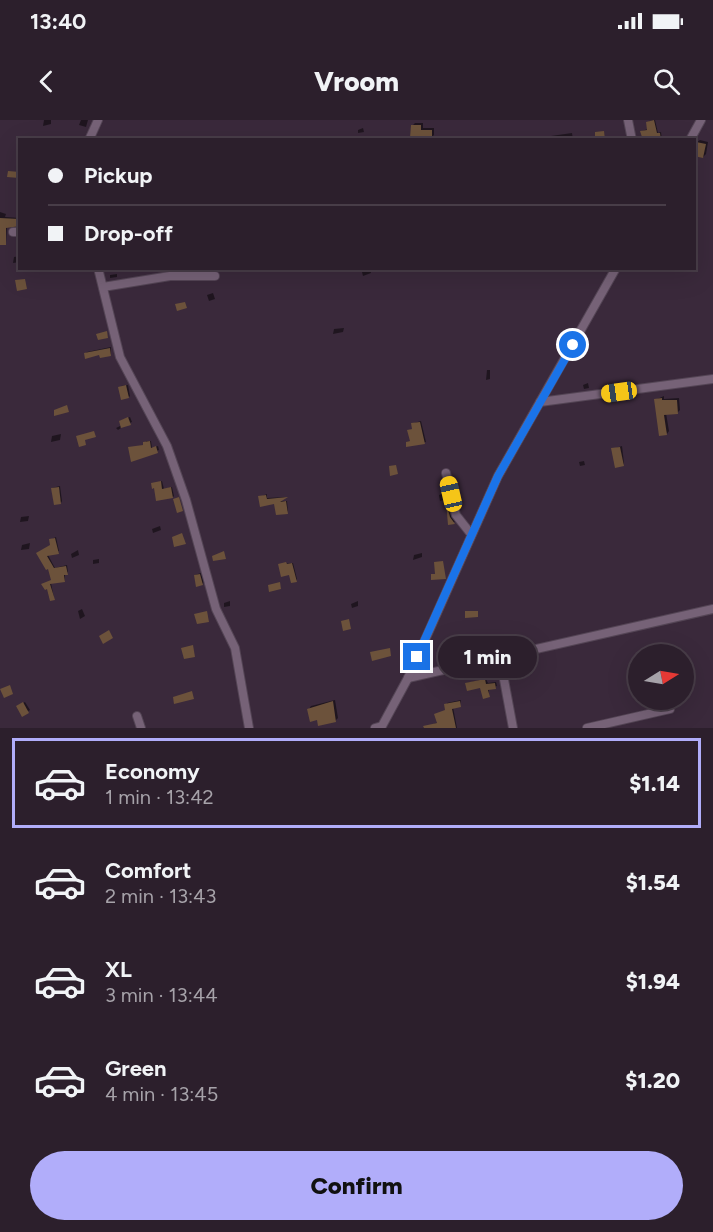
<!DOCTYPE html>
<meta charset="utf-8">
<style>
:root{--surface:#2c1f2c;--page:#342734;--text:#f1f3f6;--muted:#a6a2a9;--line:#483d48;--accent:#b1adfa}
body{margin:0;font-family:Figtree,sans-serif;background:var(--page);color:var(--text);height:100vh;display:flex;flex-direction:column;font-size:22px;white-space:nowrap}
*{box-sizing:border-box;margin:0}
p{font-size:20px;color:var(--muted)}
.icon{flex:none;width:33px;height:33px;fill:none;stroke:currentColor;stroke-width:2;stroke-linecap:round;stroke-linejoin:round}
.map{position:relative;height:608px;overflow:hidden}
.sheet{display:flex;flex-direction:column;background:var(--surface);flex:1}
.sheet>*{flex:none}
.banner{position:absolute;left:18px;top:18px;width:678px;height:132px;border-radius:0px;box-shadow:0 6px 24px #0002,0 0 0 2px var(--line);display:grid;align-content:center;height:132px;padding:0 30px;background:var(--surface)}
.needle{width:39px;rotate:79deg}
.buttons{position:absolute;left:628px;top:524px;display:grid;gap:12px}
.buttons a{display:grid;place-items:center;width:66px;height:66px;border-radius:50%;background:var(--surface);box-shadow:0 6px 24px #0002,0 0 0 2px var(--line);font-size:30px}
.end{position:absolute;width:27px;height:27px;margin:-14px;border:8px solid #1a73e8;background:#fff;box-shadow:0 0 0 3px #fff}
.from{border-radius:50%}
.bubble{position:absolute;height:42px;border-radius:21px;background:var(--surface);box-shadow:0 6px 24px #0002,0 0 0 2px var(--line);font-size:20px;font-weight:800;line-height:42px;text-align:center}
.car{position:absolute;width:18px;height:36px;margin:-18px -9px;border-radius:8px;box-shadow:0 0 4px 2px #0007;background:linear-gradient(#f5c518 24%,#345 0 40%,#f5c518 0 76%,#345 0 86%,#f5c518 0)}
.banner b{display:flex;align-items:center;gap:21px;height:57px;font-size:22px}
.banner b+b{border-top:2px solid var(--line)}
.banner i{width:15px;height:15px;background:var(--text)}
ul{padding:10px 0 0;list-style:none}
li{display:flex;align-items:center;gap:18px;height:90px;margin:0 12px 9px;padding:0 18px;border:3px solid transparent;border-radius:0px}
li div{flex:1}
li b{display:block;font-size:22px}
li em{font-style:normal;font-weight:800}
li.current{border-color:var(--accent)}
li>.icon{width:54px;height:54px;stroke-width:1.5}
.cta{display:flex;gap:12px;margin-top:auto;padding:12px 30px}
.cta a{flex:1;height:69px;border-radius:36px;background:var(--accent);color:#111;font-size:24px;font-weight:800;line-height:69px;text-align:center}
.status{display:flex;justify-content:space-between;align-items:center;height:42px;padding:0 30px;background:var(--surface);direction:ltr}
.status svg{height:16px;fill:currentColor}
header{display:flex;justify-content:space-between;align-items:center;height:78px;padding:0 30px;background:var(--surface);font-size:27px;font-weight:800}
.map>svg:first-child{display:block}
.shadow{fill:#0007}
.building{fill:#6c523b}
.lines{fill:none;stroke-linecap:round;stroke-linejoin:round}
.minor-casing{stroke:#544555;stroke-width:10}
.minor{stroke:#766277;stroke-width:8}
.route{stroke:#1a73e8;stroke-width:8}
</style>
<div class="status"><b>13:40</b><svg viewBox="0 0 49 12"><path d="M0 12V9h3v3zM5 12V6h3v6zM10 12V3h3v9zM15 12V0h3v12zM26 1h20v11H26zM47 4h2v5h-2z"/></svg></div>
<header><svg class="icon" aria-label="back" viewBox="0 0 24 24"><path d="M15 5l-7 7 7 7"/></svg>Vroom<svg class="icon" aria-label="search" viewBox="0 0 24 24"><circle cx="10" cy="10" r="6"/><path d="M15 15l6 6"/></svg></header>
<div class="map">
<svg width="713" height="608" viewBox="0 0 713 608">
<rect width="100%" height="100%" fill="#3a293b"/>
<!-- shadow -->
<g class="shadow">
<path d="M44,0H51V4L43,6Z"/>
<path d="M81,0H88L86,7L79,5Z"/>
<path d="M655,0L658,13L661,12L662,20H653L652,14L642,11L648,9L649,1Z"/>
<path d="M415,3H423V8H434V15L431,18L412,6Z"/>
<path d="M363,8L364,12L358,13V10Z"/>
<path d="M572,13L573,20H550L551,16Z"/>
<path d="M700,20L708,22L706,34L703,37L694,35V24Z"/>
<path d="M0,92L6,94L5,97L20,98V105L7,107L6,123H0Z"/>
<path d="M20,136V142L13,143L14,137Z"/>
<path d="M242,148H256L242,152Z"/>
<path d="M361,148H370L371,153L363,156Z"/>
<path d="M117,154V157L110,158V155Z"/>
<path d="M213,173L215,179L209,181L207,175Z"/>
<path d="M344,208L343,212L333,214L334,209Z"/>
<path d="M111,227V234L86,233L87,232Z"/>
<path d="M487,250H490V259L486,260Z"/>
<path d="M588,263L589,268L584,269L583,265Z"/>
<path d="M128,265L130,276L129,277L121,266Z"/>
<path d="M664,276V279L679,278L680,290L677,293H666L669,311L667,314L655,280Z"/>
<path d="M130,297L132,302L120,307L121,308L118,310L116,308L122,305L120,301Z"/>
<path d="M421,301L426,322L408,325L407,322L411,321L410,310L414,308V303Z"/>
<path d="M61,314L60,320L51,322L52,316Z"/>
<path d="M146,321H151L152,328L158,326L159,330L132,340L130,328L145,325Z"/>
<path d="M622,326L624,343L623,345L613,329Z"/>
<path d="M584,341L585,345L580,346L579,342Z"/>
<path d="M162,361L164,369L172,367L174,376L173,377L153,364Z"/>
<path d="M60,366L62,381L61,383L52,368Z"/>
<path d="M267,374V378L286,377L277,381H287L288,391L287,392L276,382L260,377Z"/>
<path d="M442,374L443,380L440,381L439,375Z"/>
<path d="M447,384L451,396L455,402H454L449,404Z"/>
<path d="M29,396L28,401L20,402L21,397Z"/>
<path d="M160,406L161,410L153,413L152,409Z"/>
<path d="M56,417L59,431L48,435L55,448L67,445L68,452L65,454V461L51,463L54,478L48,467L52,460L49,446L38,433L52,425L50,420Z"/>
<path d="M30,423L29,429L21,430L22,425Z"/>
<path d="M78,430L79,435L72,438L71,434Z"/>
<path d="M422,433V437L413,440L414,435Z"/>
<path d="M99,439V443L93,444V440Z"/>
<path d="M293,443L297,459L296,461L281,444Z"/>
<path d="M201,453L204,462L203,464L195,455Z"/>
<path d="M230,481V486L224,487V483Z"/>
<path d="M358,481V486L352,488L351,484Z"/>
<path d="M82,489L85,496L80,499L78,491Z"/>
<path d="M486,559L488,563L496,562L497,566L489,568V576L482,567L467,563Z"/>
<path d="M335,580L338,598L335,601L318,599L309,589L311,586Z"/>
<path d="M461,580L460,585L453,587L457,608H431V605L439,602L446,590L447,583Z"/>
<path d="M25,582L30,590L22,595L19,585Z"/>
</g>
<!-- building -->
<g class="building">
<path d="M654,0L657,13H660L661,20H651V16L642,17L640,11L647,10L646,2Z"/>
<path d="M411,5H421V10H432V19L410,18Z"/>
<path d="M604,11L605,20H595V12Z"/>
<path d="M696,22L706,24L703,38L694,36Z"/>
<path d="M8,51L20,52L19,58L7,57Z"/>
<path d="M0,98L20,99V106L6,108V125H0Z"/>
<path d="M25,159L27,169L17,171L15,160Z"/>
<path d="M185,182L187,188L177,191L175,184Z"/>
<path d="M107,211L108,218L98,220L96,214Z"/>
<path d="M110,228L111,236L100,238L99,235L85,239L84,233Z"/>
<path d="M126,265L129,278L121,280L118,267Z"/>
<path d="M662,278V280H677L678,294L664,295L667,315L659,316L654,279Z"/>
<path d="M67,285L69,292L54,296V290Z"/>
<path d="M128,297L131,305L121,308L119,301Z"/>
<path d="M420,302L425,324L406,327V322L410,321L407,310L412,309L411,303Z"/>
<path d="M94,311L96,317L85,320L86,325L79,327L76,316Z"/>
<path d="M150,321L151,328L156,326L158,333L131,342L128,327L143,325V322Z"/>
<path d="M620,327L624,346L615,348L611,328Z"/>
<path d="M396,345L398,354L390,356L389,346Z"/>
<path d="M161,361L162,369L171,367L173,378L156,381L154,368L152,369L151,363Z"/>
<path d="M59,367L61,384L54,385L51,368Z"/>
<path d="M266,375L267,379L288,377L280,382L286,381L288,394L276,395L274,384L260,387L258,376Z"/>
<path d="M179,377L183,391L177,393L173,379Z"/>
<path d="M446,381L450,397L455,404L448,405Z"/>
<path d="M182,413L186,424L174,427L172,417Z"/>
<path d="M55,418L59,434L47,436L54,448L66,446L68,455H64L65,462L50,464L55,480L50,481L47,469L45,470L41,464L51,460L48,449L46,450L36,433L50,425L49,419Z"/>
<path d="M224,431L226,439L213,441L212,436Z"/>
<path d="M443,441L446,459L431,460V454H435L434,442Z"/>
<path d="M286,442L287,444L292,443L297,462L291,463L289,455L281,457L278,444Z"/>
<path d="M200,454L203,465L196,467L194,455Z"/>
<path d="M280,462L281,469L269,472L268,465Z"/>
<path d="M207,491L209,502L197,504L194,494Z"/>
<path d="M465,491H478V497L465,498Z"/>
<path d="M349,499L351,509L343,511L341,501Z"/>
<path d="M109,510L113,518L103,524L99,516Z"/>
<path d="M477,523L479,532L471,534L473,537L445,543L444,537L452,535L451,528Z"/>
<path d="M193,525L195,537L184,539L181,528Z"/>
<path d="M390,528L391,536L372,541L370,532Z"/>
<path d="M485,559L486,564L495,563L496,569L488,570L490,577L483,579L480,568L467,571L465,563Z"/>
<path d="M10,565L13,574L4,578L0,569Z"/>
<path d="M192,571L194,579L174,584L173,577Z"/>
<path d="M333,581L336,602L318,606L317,600L310,602L307,589Z"/>
<path d="M460,581L461,587L452,589L456,608H424L423,606L437,603L434,594L445,590L444,584Z"/>
<path d="M23,582L29,593L22,597L16,586Z"/>
</g>
<g class="lines">
<defs>
<g id="minor">
<path d="M628,0L632,20"/>
<path d="M89,20L98,0"/>
<path d="M690,20L701,0"/>
<path d="M13,112H20"/>
<path d="M98,148L120,237L167,326L186,380L216,489L235,528L249,608"/>
<path d="M103,167L170,156H215"/>
<path d="M540,282L713,259"/>
<path d="M446,353L456,395L471,414"/>
<path d="M500,538L513,608"/>
<path d="M408,558L713,489"/>
<path d="M137,596L141,608"/>
<path d="M375,608L382,606L408,558L498,356L616,148"/>
<path d="M587,608L670,589"/>
</g>
</defs>
<!-- minor casing -->
<use href="#minor" class="minor-casing"/>
<!-- minor -->
<use href="#minor" class="minor"/>
</g>
<g class="lines">
<!-- route -->
<path class="route" d="M417,537L498,356L573,225"/>
</g>
</svg>
<div class="buttons">
<a><svg class="needle" viewBox="-14 -14 28 28"><path d="M0-13l5 13h-10z" fill="#e53935"/><path d="M0 13l5-13h-10z" fill="#a6a2a9"/></svg></a>
</div>
<i class="end from" style="left:573px;top:225px"></i>
<i class="end" style="left:417px;top:537px"></i>
<div class="bubble" style="left:438px;top:516px;width:99px">1 min</div>
<i class="car" style="left:619px;top:272px;rotate:262deg"></i>
<i class="car" style="left:451px;top:374px;rotate:347deg"></i>
<div class="banner">
<b><i class="from"></i>Pickup</b>
<b><i></i>Drop-off</b>
</div>
</div>
<section class="sheet">
<ul>
<li class="current"><svg class="icon" aria-label="car" viewBox="0 0 24 24"><path d="M5 17H2v-5l4-1 3-4h7l3 4 3 1v5h-3M9 17h6M6 11h13"/><circle cx="7" cy="17" r="2"/><circle cx="17" cy="17" r="2"/></svg><div><b>Economy</b><p>1 min · 13:42</p></div><em>$1.14</em></li>
<li><svg class="icon" aria-label="car" viewBox="0 0 24 24"><path d="M5 17H2v-5l4-1 3-4h7l3 4 3 1v5h-3M9 17h6M6 11h13"/><circle cx="7" cy="17" r="2"/><circle cx="17" cy="17" r="2"/></svg><div><b>Comfort</b><p>2 min · 13:43</p></div><em>$1.54</em></li>
<li><svg class="icon" aria-label="car" viewBox="0 0 24 24"><path d="M5 17H2v-5l4-1 3-4h7l3 4 3 1v5h-3M9 17h6M6 11h13"/><circle cx="7" cy="17" r="2"/><circle cx="17" cy="17" r="2"/></svg><div><b>XL</b><p>3 min · 13:44</p></div><em>$1.94</em></li>
<li><svg class="icon" aria-label="car" viewBox="0 0 24 24"><path d="M5 17H2v-5l4-1 3-4h7l3 4 3 1v5h-3M9 17h6M6 11h13"/><circle cx="7" cy="17" r="2"/><circle cx="17" cy="17" r="2"/></svg><div><b>Green</b><p>4 min · 13:45</p></div><em>$1.20</em></li>
</ul>
<div class="cta"><a>Confirm</a></div>
</section>
